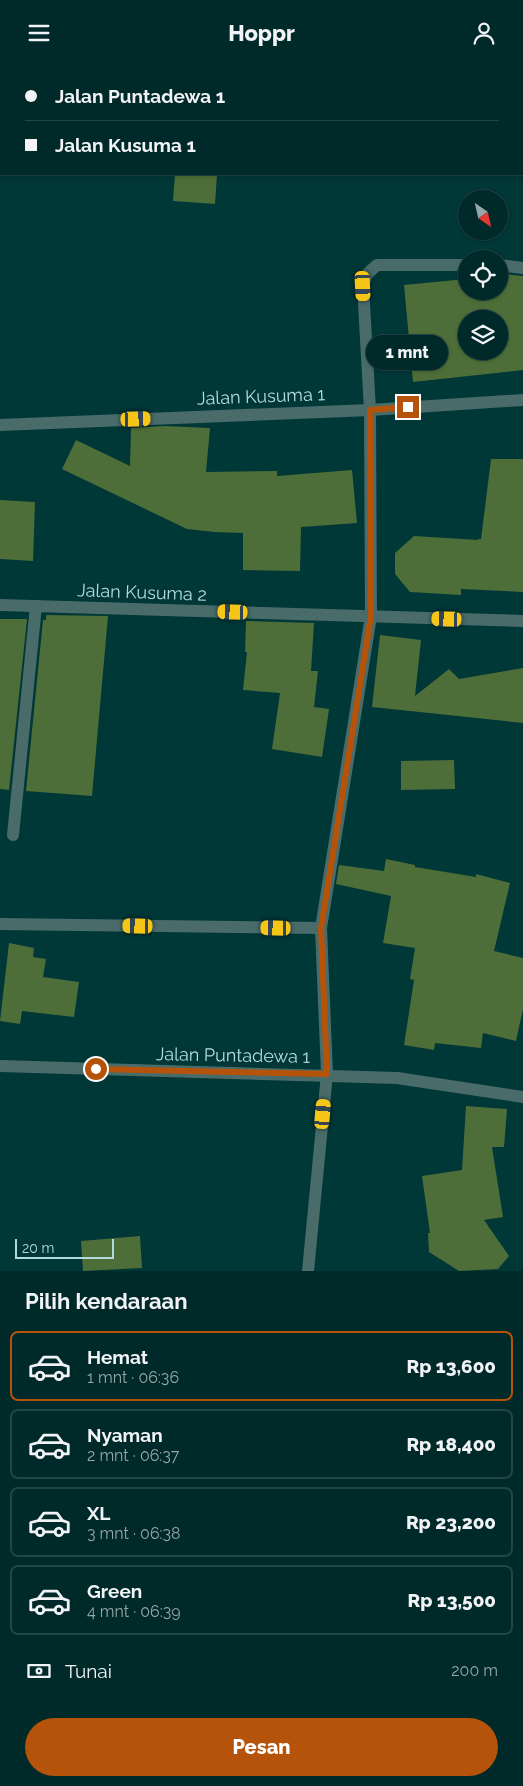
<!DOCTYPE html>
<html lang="id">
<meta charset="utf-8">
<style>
:root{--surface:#002929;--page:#0a3131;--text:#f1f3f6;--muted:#95a6a8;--line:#224546;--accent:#b45309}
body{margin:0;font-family:Raleway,sans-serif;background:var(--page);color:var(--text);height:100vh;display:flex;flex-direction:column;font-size:19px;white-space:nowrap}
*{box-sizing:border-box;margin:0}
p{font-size:16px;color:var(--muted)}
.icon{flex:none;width:28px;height:28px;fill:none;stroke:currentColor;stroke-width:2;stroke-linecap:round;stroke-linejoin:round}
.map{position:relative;height:1206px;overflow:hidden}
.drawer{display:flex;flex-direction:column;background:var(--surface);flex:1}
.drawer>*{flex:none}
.hud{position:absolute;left:0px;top:0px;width:524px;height:110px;box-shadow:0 1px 4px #0004,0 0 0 1px var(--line);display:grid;align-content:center;height:110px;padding:0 25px;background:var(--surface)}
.needle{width:32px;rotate:146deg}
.fabs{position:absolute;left:458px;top:125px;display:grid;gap:10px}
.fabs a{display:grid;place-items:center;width:50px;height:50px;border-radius:50%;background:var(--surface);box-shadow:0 1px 4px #0004,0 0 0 1px var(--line);font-size:25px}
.scale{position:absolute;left:15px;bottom:12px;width:99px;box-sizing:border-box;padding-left:5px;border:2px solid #b2dcdb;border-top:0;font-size:14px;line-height:18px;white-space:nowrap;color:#b2dcdb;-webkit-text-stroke:4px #003737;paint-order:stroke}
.end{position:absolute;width:22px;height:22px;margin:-11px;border:6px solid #b45309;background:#fff;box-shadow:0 0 0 2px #fff}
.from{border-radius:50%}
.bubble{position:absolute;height:35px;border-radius:18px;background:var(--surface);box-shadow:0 1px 4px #0004,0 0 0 1px var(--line);font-size:16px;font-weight:800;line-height:35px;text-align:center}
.car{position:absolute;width:15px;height:30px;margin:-15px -8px;border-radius:6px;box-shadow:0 0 4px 1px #0007;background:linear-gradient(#f5c518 24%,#345 0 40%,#f5c518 0 76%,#345 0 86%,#f5c518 0)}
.hud b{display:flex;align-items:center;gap:18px;height:48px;font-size:19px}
.hud b+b{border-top:1px solid var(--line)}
.hud i{width:12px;height:12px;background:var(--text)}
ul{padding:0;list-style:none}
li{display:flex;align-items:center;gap:15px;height:70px;margin:0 10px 8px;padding:0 15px;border:2px solid var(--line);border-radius:8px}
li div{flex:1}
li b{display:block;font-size:19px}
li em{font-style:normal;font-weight:800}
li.on{border-color:var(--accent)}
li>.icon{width:45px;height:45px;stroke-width:1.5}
h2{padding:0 25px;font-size:22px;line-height:60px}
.pay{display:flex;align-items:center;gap:12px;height:55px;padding:0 25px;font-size:19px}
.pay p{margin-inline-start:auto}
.cta{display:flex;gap:10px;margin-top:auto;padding:10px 25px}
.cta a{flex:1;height:58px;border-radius:30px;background:var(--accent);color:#fff;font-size:20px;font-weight:800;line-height:58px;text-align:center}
header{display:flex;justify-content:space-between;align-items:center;height:65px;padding:0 25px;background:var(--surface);font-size:22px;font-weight:800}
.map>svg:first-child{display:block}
.building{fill:#4d6e38;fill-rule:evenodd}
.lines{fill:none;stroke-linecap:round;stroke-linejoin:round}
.street{stroke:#496c6b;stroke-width:12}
.highway{stroke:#63bfbf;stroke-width:15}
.route{stroke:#b45309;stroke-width:6}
.labels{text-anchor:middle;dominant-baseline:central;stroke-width:4;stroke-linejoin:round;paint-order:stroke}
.street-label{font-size:18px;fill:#b2dcdb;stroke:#003737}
</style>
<header><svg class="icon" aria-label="menu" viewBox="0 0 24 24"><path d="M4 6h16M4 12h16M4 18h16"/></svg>Hoppr<svg class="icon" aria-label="person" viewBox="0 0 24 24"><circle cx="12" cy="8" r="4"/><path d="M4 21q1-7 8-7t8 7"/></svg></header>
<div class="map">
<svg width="523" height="1206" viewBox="0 0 523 1206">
<rect width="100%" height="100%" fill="#003737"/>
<!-- building -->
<g class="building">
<path d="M175,109H217L215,139L173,136Z"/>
<path d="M504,209L523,211V305L413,317L404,220L466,214V226H499V210ZM466,254H499V286H466Z"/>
<path d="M164,361L210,363L206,407L277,406V411L352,405L357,458L301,462L300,506L243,505V468L215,467L187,464L62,404L76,375L130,401L131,363Z"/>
<path d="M491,394H523V527L461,524V530L410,527L395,509V488L414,471L478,475V474H481Z"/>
<path d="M0,435L35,437L33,496L0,494Z"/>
<path d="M46,550L108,551L92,731L26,726L43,555H46Z"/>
<path d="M0,554H27L9,725L0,724Z"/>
<path d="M246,556L314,558L311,606H318L314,642L329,644L322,692L272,684L280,628L243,625L247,587H245Z"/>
<path d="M380,570L421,575L415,631L449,604L459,614L523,603V658L372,642Z"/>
<path d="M454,695L455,724L401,725V696Z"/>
<path d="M386,794L415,800V802L476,812V809L510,818L494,886L523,893V944L516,976L483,968L481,983L435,978L434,985L404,980L414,915L410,914L415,883L383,878L391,831L336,819L339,800L384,806Z"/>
<path d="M9,878L34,883L33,892L46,894L43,912L79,917L74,952L22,946L20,959L0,956Z"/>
<path d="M466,1041L507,1044L504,1082H492L503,1152L484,1155L509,1191L498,1204L459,1206L429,1187L428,1168H430L422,1111L462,1105Z"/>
<path d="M140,1171L142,1203L83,1206L81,1176Z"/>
</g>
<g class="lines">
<!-- street -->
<g class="street">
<path d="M499,200L523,203"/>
<path d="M0,360L370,345L523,335"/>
<path d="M0,540L523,556"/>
<path d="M13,770L36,541"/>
<path d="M0,859L321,863"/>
<path d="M0,1001L397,1013L523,1032"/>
<path d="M308,1206L327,1009L321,863L371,551L370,345L363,221L367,209L377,200H466"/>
</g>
<!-- highway -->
<g class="highway">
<path d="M0,35H1"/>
<path d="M522,38H523"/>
<path d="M0,83H1"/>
<path d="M522,86H523"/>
</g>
</g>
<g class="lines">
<!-- route -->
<path class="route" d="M96,1004L327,1009L321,863L371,551L370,345L408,342"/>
</g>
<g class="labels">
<!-- street labels -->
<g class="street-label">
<text transform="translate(261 331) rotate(-2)">Jalan Kusuma 1</text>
<text transform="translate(142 527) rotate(2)">Jalan Kusuma 2</text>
<text transform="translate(233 990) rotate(1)">Jalan Puntadewa 1</text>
</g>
</g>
</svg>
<div class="fabs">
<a><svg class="needle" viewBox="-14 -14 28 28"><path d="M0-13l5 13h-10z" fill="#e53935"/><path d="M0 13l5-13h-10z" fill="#95a6a8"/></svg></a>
<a><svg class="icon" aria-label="locate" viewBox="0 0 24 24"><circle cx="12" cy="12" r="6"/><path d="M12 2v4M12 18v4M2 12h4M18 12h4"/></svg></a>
<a><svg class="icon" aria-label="layers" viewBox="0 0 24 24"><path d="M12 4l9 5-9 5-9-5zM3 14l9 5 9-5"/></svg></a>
</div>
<div class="scale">20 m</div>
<i class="end from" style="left:96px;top:1004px"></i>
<i class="end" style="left:408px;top:342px"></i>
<div class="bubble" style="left:366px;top:270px;width:82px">1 mnt</div>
<i class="car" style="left:363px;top:221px;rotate:177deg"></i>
<i class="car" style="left:136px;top:354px;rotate:88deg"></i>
<i class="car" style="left:233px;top:547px;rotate:272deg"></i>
<i class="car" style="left:447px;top:554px;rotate:272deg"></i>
<i class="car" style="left:138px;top:861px;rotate:271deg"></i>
<i class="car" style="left:276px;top:863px;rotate:271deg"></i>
<i class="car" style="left:323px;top:1049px;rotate:5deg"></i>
<div class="hud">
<b><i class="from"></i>Jalan Puntadewa 1</b>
<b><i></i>Jalan Kusuma 1</b>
</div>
</div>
<section class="drawer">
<h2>Pilih kendaraan</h2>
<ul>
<li class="on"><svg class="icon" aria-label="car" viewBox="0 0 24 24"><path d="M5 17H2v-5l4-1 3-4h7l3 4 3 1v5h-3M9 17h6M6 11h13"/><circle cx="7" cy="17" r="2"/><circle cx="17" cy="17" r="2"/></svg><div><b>Hemat</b><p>1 mnt · 06:36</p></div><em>Rp 13,600</em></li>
<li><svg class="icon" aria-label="car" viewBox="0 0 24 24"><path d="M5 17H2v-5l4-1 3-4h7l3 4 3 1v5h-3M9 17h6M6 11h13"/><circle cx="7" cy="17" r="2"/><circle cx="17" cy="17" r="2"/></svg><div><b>Nyaman</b><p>2 mnt · 06:37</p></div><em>Rp 18,400</em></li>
<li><svg class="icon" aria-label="car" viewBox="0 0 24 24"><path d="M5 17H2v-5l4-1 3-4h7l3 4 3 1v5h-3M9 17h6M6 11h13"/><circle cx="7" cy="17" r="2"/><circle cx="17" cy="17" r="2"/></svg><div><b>XL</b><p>3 mnt · 06:38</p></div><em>Rp 23,200</em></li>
<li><svg class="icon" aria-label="car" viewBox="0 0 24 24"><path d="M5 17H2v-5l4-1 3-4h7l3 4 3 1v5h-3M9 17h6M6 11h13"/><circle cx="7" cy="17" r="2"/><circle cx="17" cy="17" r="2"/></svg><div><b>Green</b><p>4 mnt · 06:39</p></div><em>Rp 13,500</em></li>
</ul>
<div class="pay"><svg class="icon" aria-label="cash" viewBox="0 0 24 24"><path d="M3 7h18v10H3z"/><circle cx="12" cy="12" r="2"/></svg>Tunai<p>200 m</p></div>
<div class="cta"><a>Pesan</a></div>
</section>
